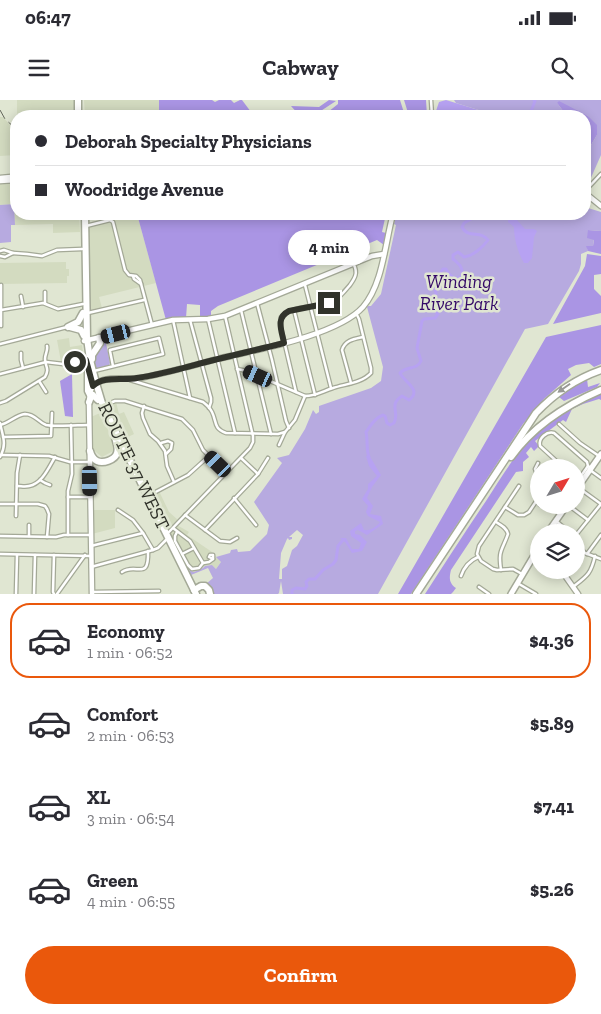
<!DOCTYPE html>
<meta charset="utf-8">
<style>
:root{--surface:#fff;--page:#f2f2f3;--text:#2b2b33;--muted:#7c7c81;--line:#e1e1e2;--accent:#ea580c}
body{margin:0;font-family:"Zilla Slab",serif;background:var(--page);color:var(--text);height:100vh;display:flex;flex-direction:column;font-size:19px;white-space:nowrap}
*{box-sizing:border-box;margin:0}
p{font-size:16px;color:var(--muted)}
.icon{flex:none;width:28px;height:28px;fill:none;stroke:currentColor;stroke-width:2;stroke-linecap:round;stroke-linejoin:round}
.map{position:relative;height:494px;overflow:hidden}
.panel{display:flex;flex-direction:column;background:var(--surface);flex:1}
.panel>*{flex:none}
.banner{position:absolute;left:10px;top:10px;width:581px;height:110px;border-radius:20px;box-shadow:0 2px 12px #0003;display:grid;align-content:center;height:110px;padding:0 25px;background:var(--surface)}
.needle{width:32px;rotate:52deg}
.buttons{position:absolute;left:530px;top:359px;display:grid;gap:10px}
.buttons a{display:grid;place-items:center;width:55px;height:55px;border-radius:50%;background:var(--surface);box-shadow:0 2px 12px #0003;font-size:25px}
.end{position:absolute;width:22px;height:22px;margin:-11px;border:6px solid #31332b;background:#fff;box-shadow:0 0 0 2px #fff}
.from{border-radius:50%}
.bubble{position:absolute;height:35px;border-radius:18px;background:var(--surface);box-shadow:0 2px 12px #0003;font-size:16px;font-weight:700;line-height:35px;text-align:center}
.car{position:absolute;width:15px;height:30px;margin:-15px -8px;border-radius:6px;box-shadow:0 0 4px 1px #0007;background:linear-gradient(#222 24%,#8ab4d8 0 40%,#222 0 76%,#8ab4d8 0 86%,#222 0)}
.banner b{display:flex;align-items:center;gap:18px;height:48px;font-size:19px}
.banner b+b{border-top:1px solid var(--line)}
.banner i{width:12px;height:12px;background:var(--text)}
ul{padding:9px 0 0;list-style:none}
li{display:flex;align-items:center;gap:15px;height:75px;margin:0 10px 8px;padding:0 15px;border:2px solid transparent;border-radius:20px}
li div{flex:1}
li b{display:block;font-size:19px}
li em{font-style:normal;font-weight:700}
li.selected{border-color:var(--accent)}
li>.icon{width:45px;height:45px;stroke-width:1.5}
.primary-button{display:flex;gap:10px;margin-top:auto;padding:10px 25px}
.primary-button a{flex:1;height:58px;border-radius:30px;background:var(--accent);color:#fff;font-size:20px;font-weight:700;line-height:58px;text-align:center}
.status{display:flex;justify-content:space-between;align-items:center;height:35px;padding:0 25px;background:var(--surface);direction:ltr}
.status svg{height:14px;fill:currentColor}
header{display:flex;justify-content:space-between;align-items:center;height:65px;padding:0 25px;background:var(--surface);font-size:22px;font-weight:700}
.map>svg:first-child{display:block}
.built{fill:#d3dbc0}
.green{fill:#b7aae0;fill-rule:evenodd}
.forest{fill:#aa95e4}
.water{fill:#b7a2f2}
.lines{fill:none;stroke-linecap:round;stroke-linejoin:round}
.river{stroke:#b7a2f2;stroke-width:3}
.street-casing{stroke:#a4a997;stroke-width:5}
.secondary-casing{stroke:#a4a997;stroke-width:7}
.primary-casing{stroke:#a4a997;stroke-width:8}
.highway-casing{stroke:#a4a997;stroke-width:9}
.street{stroke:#fff;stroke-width:2.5}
.secondary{stroke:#fff;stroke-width:4.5}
.primary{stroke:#fff;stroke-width:5}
.highway{stroke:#fff;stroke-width:6}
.rail{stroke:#62655a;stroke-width:1;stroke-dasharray:10 5;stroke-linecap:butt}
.oneway{fill:#989995}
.route{stroke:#31332b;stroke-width:6}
.labels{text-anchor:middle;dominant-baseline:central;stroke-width:5;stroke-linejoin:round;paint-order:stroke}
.park-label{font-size:19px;font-style:italic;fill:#330867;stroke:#e0e6d2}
.street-label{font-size:19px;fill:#31332b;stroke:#e0e6d2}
</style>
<div class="status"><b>06:47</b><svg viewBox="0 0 49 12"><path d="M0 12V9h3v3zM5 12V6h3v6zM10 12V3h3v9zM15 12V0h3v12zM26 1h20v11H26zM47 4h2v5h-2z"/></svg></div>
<header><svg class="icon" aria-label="menu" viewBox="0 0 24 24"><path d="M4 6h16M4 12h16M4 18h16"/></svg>Cabway<svg class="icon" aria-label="search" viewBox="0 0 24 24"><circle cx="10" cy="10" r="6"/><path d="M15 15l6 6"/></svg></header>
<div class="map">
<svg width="601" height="494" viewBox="0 0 601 494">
<rect width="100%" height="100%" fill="#e0e6d2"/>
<!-- built -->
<g class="built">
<path d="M17,0H76L77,16H17Z"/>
<path d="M84,0H159V16H85Z"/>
<path d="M0,17H3L11,26L16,30V55L0,56Z"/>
<path d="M16,80V114H79L80,132L53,133V124L15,125L14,104L0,105V82Z"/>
<path d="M109,114H137L156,183L99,197L102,208L91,211L89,210L87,123L110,118Z"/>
<path d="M66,162V169H69V176H67V183L0,184V163Z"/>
<path d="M69,238L70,247L82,245L84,260L64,263L61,262L57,240Z"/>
<path d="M116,302L119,314L124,312L134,334L122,340L106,307Z"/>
<path d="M100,313L117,349L102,357L91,348V317Z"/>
<path d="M159,391L169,412L178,420L168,431L150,397L151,395Z"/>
<path d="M92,410H115V428L92,434Z"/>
<path d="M177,425L189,432L187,435L212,452L221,462L216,469L212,465L205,466L203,468L194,472L188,470L181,459L169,433Z"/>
</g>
<!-- green -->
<g class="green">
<path d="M454,0H601V55L586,89L585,88V55L597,35L588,16L557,3L567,16H562L558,12V16H498L456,3Z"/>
<path d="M585,98H586L588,108L601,112V131L588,130L594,139L593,146H587L588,151L581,154V164L579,171L548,224L525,229L378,494H283L281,481L279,493L278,494H213L206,484L213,478L208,468L191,475L188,470L194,472L203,468L205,466L212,465L216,469L221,462L216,457L230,453L231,450L237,449L238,452L250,451L267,434L269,425L254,402L282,363L277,358L289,355L305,329L313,310L316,314L319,312V306L371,288L381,281L383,267L367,207L368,206H371L381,194L396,125L394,124L396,114H585ZM297,430L303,435L297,446L292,450L287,466L282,469V479H279L281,453L287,439L288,438L289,440L292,439V437H289Z"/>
<path d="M14,104L15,125H11V142L0,143V105Z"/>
<path d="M105,238L110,263L109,265L95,270L92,260L102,239Z"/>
</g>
<!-- forest -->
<g class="forest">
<path d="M159,0H212L215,2L219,0H231L234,3L240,0H242L254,16H159Z"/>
<path d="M329,0L336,1L313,16H300L291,6L319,7Z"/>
<path d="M338,0H400L405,16H323L338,4Z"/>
<path d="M404,0H426L427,16H409Z"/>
<path d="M559,1L588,16L597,25V35L585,55V16H567L557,3Z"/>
<path d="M137,114H240L245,120L254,114H270V115H285L286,114H386L382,132L386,133L384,145L377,140L218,206L211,211V217L200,218V205L187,204L186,218H174L166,220Z"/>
<path d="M588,130L601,131V154L588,151L586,146H593L594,140L587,138Z"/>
<path d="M587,154L601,156V174L594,175V189L601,196V213L553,224L585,166Z"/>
<path d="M601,225V264L594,267L589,263L576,265L568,269L571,275L544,299L523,324L411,494H398L546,237Z"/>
<path d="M72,274L73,317L65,316L60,281Z"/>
<path d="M587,279L588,287L600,283L597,287L564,301L559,297L572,287Z"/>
<path d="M601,294V300L599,299L583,304L572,309L566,322L563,320L535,341L539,346L534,351L531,347L526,353L529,357L523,362V371L516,372L451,470C449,478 449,483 456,488L453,492L451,494H425C445,463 465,432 486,401C502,376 518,348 542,329C559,314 580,304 601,294Z"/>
</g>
<!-- water -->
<g class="water">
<path d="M446,0L498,16H436V11L439,2Z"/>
<path d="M511,118L517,120L525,129H534L537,131L534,137L532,158L528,163H524C518,153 514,139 514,127L508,122V120Z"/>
<path d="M369,355L381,375L372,387L367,398L373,406L370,414L381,416L383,424L367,435L358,430L355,431V434L360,435L367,442L362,451L352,453L345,442L340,438H346L352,449H359L361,443L351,436L350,431L361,423L364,430C371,431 376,427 380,422L368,416L366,412L368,406L362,399L368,389V384L377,376L369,366L366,356Z"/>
</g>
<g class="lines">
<!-- river -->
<g class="river">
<path d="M528,16L532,9L535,1L534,0"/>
<path d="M369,357C366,349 368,341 366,332C371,325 375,318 383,315L385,316L387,323L390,325L394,323C400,312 388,305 402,296L409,300C423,290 403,281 400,273C406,266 417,270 421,261L417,248L422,221L424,219L435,218L438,214L426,202L427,197H433L436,194C434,183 437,178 443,169H446L449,174L455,179L462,176C463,167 460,165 453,159V155L458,152L464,157C473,156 483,147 488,140C481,130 468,139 462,127L464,123L480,114"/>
<path d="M292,494V490L296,488L305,489L307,486L306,482L309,479H315L323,470L333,464L336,460L338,446L343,440H344"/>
</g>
<defs>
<g id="street">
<path d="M431,0L432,16"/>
<path d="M15,41H16"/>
<path d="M585,91L601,74"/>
<path d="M86,126L110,120L113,122L125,170L129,175L136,176L140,180L152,225"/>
<path d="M0,151L4,150L13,153L5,157L0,156"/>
<path d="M13,153L27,154L42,156L57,150L82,149"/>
<path d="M133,176L134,179L141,184"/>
<path d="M305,185L331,288"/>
<path d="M21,196L23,207"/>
<path d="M45,203V192"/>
<path d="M257,203L272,260L286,321L289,328"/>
<path d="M1,210L43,203L58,209L83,204"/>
<path d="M241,210L271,334"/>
<path d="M294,210L315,295"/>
<path d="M88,213L144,200"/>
<path d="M208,219L235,333"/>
<path d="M173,220L190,298"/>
<path d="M190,220L211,298V302L209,308"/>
<path d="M1,226V185"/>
<path d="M0,244L67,227"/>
<path d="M21,253V260L23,268"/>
<path d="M237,269L247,271L305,296C316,296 323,291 333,288C345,284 362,283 371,273V268L359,219L356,213"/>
<path d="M94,271L163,254L159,238L110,250V251L113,266"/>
<path d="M0,274L46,262L63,264L86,261"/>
<path d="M130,280L203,302C207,305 210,308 212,312C217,322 213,328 226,333L278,334L285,332"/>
<path d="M39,281L46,292"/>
<path d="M351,283L342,250C345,240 354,239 363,237"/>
<path d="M296,292L281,228V217C292,205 315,208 329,203C338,200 344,192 350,185C355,178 358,173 354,165"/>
<path d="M0,303L6,301L45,277C50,268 45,267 45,259C45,254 48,251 47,246"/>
<path d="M105,305L115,301H125L182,319L193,330L203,350L226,373"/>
<path d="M144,306L142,313L143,318L150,334L158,341L165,351L167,366L174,382"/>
<path d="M0,323C3,337 7,344 0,357"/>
<path d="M559,324L580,343L599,356"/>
<path d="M0,325C9,323 16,315 25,314C35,314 38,322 46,325C53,327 80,325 89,325"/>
<path d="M3,337L51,336L52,313"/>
<path d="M161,343L168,341L172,343L171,349L166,354"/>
<path d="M279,345L285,332L295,320L305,296"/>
<path d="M1,355L49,356L70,362H90"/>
<path d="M241,358L258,374"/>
<path d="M538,363L535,369L539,380"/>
<path d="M564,368L540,346C538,338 547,331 554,333L587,362L588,366L591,368"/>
<path d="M590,370L601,378"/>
<path d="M40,380L45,383L50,385"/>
<path d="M580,382L581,376L588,366"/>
<path d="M17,386C21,386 25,387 29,386C42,384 49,367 55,357"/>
<path d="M519,386L479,446L477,454L481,461L493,469L497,470L513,469L522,474"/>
<path d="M583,391L601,404"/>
<path d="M148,396L188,375L209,356"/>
<path d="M68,397H89"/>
<path d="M234,398L256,425"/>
<path d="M0,404H38L45,406L47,409L49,414L47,437"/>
<path d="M540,405C549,409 552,406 561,412"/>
<path d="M505,407L518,415H524L529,412L539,397"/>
<path d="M572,408L588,420"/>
<path d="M118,410L133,420L143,433"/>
<path d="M185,415L220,441L230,442L237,438"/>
<path d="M16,416L17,373L20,355"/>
<path d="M556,421L569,432"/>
<path d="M496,422C501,425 507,428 508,434C502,451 498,450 501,470"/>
<path d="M173,428L190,441L203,463L199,468L192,469L188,465L175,441V436L177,432"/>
<path d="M205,430L258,374L268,358"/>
<path d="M167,434L250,348L253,342V336L225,216"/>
<path d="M68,435V391L72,374L71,325"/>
<path d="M576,435L601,404"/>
<path d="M0,436L56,437L64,435H91"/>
<path d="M29,436V425"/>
<path d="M576,443L585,453L601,459"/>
<path d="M91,446L143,433L153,450"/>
<path d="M0,454L91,456"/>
<path d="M182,454L194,448"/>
<path d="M587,454L601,435"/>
<path d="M210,455H213V459L209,457Z"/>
<path d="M203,463L209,462L213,459"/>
<path d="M91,467L153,450L158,448L166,440"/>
<path d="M122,472C136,462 149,482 148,451"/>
<path d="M461,476C464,467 469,461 478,457"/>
<path d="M519,484L536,494"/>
<path d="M479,487L489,494"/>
<path d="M573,487C587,476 591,474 595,456"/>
<path d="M93,492L159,491"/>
<path d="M16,494L17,455"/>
<path d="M34,494L35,455"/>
<path d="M54,494L53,492L54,455"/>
<path d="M57,494L85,455"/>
</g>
<g id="secondary">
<path d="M0,78L11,77"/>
<path d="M0,81L16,80"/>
<path d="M585,93L601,106"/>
<path d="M84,241L173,220L208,219L225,216L372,156L384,154"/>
<path d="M561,470L578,494"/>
<path d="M92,494L89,302C90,294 90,286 98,282C111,276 126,280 140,278C166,273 192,266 217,259C255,250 337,236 363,207C383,184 385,143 393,114"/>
</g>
<g id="primary">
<path d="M576,390L601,354"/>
<path d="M548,432L567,405"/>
<path d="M511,494L539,447"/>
</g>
<g id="highway">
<path d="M78,0V16"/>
<path d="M85,114L87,238L90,260L96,283L102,303L116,332L196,494"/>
<path d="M68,227L78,222L83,213"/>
<path d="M70,227L81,230L84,236"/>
<path d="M92,259V255L100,243L99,238"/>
<path d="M88,269V291L90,295"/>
<path d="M89,302L91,297L93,295L98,300"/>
<path d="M90,351C91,355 93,359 97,361C103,364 115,360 117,353C119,348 116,342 115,337"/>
<path d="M511,357C534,325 566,305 601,290"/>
<path d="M194,490L201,486H205L209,490L210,494"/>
<path d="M416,494L536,313C555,293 575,279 601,270"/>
</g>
</defs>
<!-- street casing -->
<use href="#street" class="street-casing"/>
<!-- secondary casing -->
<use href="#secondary" class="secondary-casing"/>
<!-- primary casing -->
<use href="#primary" class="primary-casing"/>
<!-- highway casing -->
<use href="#highway" class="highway-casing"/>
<!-- street -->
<use href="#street" class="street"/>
<!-- secondary -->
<use href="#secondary" class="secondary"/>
<!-- primary -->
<use href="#primary" class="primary"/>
<!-- highway -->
<use href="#highway" class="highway"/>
<!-- rail -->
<path class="rail" d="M0,10L5,19L16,29"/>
</g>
<!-- one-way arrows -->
<defs><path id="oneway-solid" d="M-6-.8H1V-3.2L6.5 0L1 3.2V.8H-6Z" transform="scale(1.25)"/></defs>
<use class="oneway" href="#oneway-solid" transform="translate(564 288) rotate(145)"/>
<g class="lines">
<!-- route -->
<path class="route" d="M75,262L86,260L93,286C104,275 123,281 137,278C159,275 180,269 202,263C229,256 257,250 284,243C282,231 275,218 289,211L329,203"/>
</g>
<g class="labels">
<!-- park labels -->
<g class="park-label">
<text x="459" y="181">Winding<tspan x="459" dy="22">River Park</tspan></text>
</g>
<!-- street labels -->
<g class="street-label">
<text transform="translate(134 366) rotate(64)">ROUTE 37 WEST</text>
</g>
</g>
</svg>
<div class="buttons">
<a><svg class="needle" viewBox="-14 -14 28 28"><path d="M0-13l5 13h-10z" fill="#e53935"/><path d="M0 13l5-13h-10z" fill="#7c7c81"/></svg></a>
<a><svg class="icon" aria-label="layers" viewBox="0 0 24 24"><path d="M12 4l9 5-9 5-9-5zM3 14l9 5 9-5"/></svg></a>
</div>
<i class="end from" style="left:75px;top:262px"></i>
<i class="end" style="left:329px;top:203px"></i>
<div class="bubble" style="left:288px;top:130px;width:82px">4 min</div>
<i class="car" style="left:116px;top:234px;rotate:256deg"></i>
<i class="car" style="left:258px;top:276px;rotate:294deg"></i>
<i class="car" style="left:218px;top:364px;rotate:314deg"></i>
<i class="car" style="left:90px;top:381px;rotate:179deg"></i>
<div class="banner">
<b><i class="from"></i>Deborah Specialty Physicians</b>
<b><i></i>Woodridge Avenue</b>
</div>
</div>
<section class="panel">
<ul>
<li class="selected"><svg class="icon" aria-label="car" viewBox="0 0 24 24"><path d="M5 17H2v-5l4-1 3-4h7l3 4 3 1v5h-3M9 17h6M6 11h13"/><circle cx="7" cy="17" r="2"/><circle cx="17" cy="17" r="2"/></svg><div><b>Economy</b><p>1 min · 06:52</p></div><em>$4.36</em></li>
<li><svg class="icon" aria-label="car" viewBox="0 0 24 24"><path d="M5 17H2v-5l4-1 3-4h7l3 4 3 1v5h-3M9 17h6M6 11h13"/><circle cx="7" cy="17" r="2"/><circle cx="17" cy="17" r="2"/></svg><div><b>Comfort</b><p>2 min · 06:53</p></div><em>$5.89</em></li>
<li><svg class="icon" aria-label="car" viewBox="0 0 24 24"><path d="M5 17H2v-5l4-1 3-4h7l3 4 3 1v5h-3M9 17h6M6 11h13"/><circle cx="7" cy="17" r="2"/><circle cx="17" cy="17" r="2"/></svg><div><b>XL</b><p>3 min · 06:54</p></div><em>$7.41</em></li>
<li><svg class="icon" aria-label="car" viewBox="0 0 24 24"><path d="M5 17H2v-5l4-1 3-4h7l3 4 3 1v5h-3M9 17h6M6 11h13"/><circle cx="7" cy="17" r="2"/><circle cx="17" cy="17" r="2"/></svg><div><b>Green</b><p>4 min · 06:55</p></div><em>$5.26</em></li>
</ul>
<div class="primary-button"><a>Confirm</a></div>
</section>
